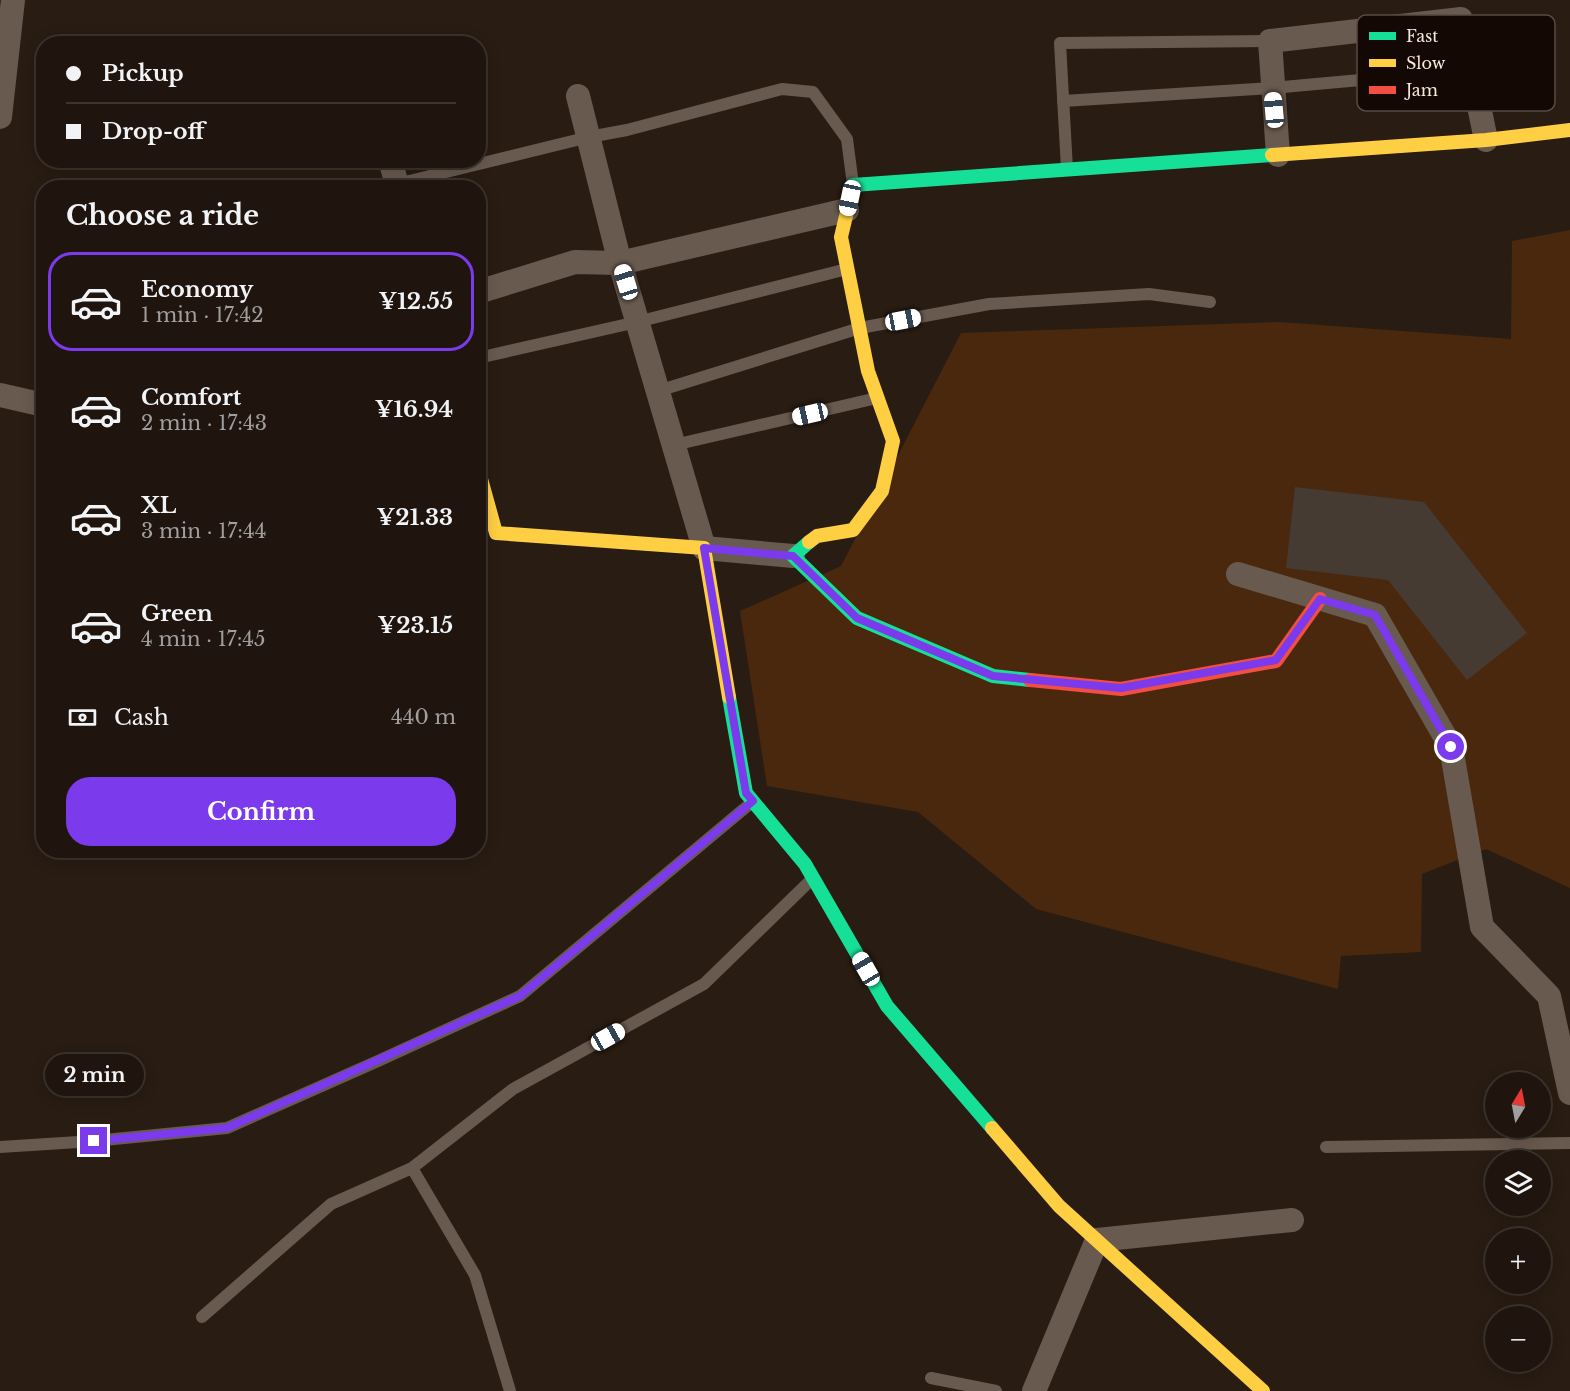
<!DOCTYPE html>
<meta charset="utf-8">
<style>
:root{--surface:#1f150e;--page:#2c221c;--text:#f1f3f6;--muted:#a19f9e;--line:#3c342e;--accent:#7c3aed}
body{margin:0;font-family:"Libre Baskerville",serif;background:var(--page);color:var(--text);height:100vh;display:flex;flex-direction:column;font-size:22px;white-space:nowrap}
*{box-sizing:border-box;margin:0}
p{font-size:20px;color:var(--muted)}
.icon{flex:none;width:33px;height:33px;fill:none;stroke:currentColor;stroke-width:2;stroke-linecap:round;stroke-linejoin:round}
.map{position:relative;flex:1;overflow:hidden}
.panel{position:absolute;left:36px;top:180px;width:450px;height:678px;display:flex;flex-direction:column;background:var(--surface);border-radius:24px;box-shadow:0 3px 15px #0003,0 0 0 2px var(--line)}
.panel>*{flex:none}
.guide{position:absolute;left:36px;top:36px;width:450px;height:132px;border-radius:24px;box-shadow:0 3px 15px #0003,0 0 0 2px var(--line);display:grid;align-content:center;height:132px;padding:0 30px;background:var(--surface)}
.needle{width:39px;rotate:10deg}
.controls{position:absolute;left:1485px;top:1072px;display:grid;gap:12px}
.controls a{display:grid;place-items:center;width:66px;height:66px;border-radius:50%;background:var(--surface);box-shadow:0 3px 15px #0003,0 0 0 2px var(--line);font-size:30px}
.end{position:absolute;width:27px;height:27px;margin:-14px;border:8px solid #7c3aed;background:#fff;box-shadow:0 0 0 3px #fff}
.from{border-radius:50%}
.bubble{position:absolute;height:42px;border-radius:21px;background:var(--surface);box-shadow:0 3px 15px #0003,0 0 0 2px var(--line);font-size:20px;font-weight:700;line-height:42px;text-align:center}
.car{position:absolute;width:18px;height:36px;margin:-18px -9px;border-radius:8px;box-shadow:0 0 4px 2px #0007;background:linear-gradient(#fff 24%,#345 0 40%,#fff 0 76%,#345 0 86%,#fff 0)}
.guide b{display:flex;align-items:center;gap:21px;height:57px;font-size:22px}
.guide b+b{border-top:2px solid var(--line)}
.guide i{width:15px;height:15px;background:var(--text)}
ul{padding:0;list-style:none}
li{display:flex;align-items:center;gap:18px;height:99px;margin:0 12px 9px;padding:0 18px;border:3px solid transparent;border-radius:24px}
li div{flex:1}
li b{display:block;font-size:22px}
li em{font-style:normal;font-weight:700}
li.current{border-color:var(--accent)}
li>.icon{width:54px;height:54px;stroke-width:1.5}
h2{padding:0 30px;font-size:27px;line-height:72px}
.pay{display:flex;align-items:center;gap:15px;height:66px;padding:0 30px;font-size:22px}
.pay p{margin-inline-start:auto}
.cta{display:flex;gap:12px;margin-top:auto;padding:12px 30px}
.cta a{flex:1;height:69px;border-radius:24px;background:var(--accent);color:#fff;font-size:24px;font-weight:700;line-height:69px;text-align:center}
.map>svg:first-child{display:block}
.green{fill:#49280e}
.building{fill:#463b32}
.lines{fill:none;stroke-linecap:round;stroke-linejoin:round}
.lane{stroke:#695a4f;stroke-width:12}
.street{stroke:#695a4f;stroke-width:24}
.fast{stroke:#16e098;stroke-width:14}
.slow{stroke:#ffcf43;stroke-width:14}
.jam{stroke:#f24e42;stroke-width:14}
.route{stroke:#7c3aed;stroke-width:8}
.key{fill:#130803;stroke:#584b44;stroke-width:1.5}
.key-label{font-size:16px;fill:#f9e8dd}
</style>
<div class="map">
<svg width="1570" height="1391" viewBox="0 0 1570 1391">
<rect width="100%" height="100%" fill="#291c12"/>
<!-- green -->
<path class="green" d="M1570,230V888L1486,849L1422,874L1421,952L1341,956L1338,989L1036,909L918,812L767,786L740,611L841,566L961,333L1280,322L1511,339L1512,241Z"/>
<!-- building -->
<path class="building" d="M1295,487L1424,502L1527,633L1467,680L1388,580L1286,568Z"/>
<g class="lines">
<!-- lane -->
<g class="lane">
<path d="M1063,101L1272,88L1471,70"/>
<path d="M1067,169L1060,43L1270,41"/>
<path d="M366,188L397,184L589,137L627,130L782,89L813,92L847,139L853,185"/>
<path d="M478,358L637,322L847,269"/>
<path d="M658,391L860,328L989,304L1149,294L1210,302"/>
<path d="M674,445L877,398"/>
<path d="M0,1147L94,1141L227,1128L378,1061L520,996L751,803"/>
<path d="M1326,1147L1570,1143"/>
<path d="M412,1168L475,1275L510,1391"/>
<path d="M202,1317L331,1204L412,1168L513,1089L704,984L813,878"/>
<path d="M931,1378L996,1391"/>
</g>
<!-- street -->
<g class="street">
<path d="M578,96L620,263L704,548L793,556"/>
<path d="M0,117L13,0"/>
<path d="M1278,155L1270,41L1461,19L1486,140"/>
<path d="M390,160L398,188"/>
<path d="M478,292L575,262L620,263L847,210"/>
<path d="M0,395L44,405"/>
<path d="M1238,574L1375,615L1451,747L1482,927L1549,996L1570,1093"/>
<path d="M1034,1391L1097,1240L1292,1220"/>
</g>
<!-- fast -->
<g class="fast">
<path d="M851,195L853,185L1272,155"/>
<path d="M809,542L793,556L857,618L993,676L1030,680"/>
<path d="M729,697L746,793L805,864L887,1006L992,1128"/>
</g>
<!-- slow -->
<g class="slow">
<path d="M1272,155L1486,140L1570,130"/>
<path d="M478,468L496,533L704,548L729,697"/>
<path d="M809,542L817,536L853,530L882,491L893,441L868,371L841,237L851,195"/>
<path d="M992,1128L1059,1206L1263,1391"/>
</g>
<!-- jam -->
<path class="jam" d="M1030,680L1121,689L1276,661L1320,599"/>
</g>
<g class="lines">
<!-- route -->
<path class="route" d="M94,1141L227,1128L520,996L753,801L746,793L704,548L793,556L857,618L993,676L1121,688L1276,660L1320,599L1375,615L1451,747"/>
</g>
<!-- legend -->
<rect x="1357" y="15" width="198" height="96" rx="9" class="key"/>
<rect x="1369" y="32" width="27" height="8" fill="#16e098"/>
<rect x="1369" y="59" width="27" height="8" fill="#ffcf43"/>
<rect x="1369" y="86" width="27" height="8" fill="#f24e42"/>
<g class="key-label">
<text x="1406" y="42">Fast</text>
<text x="1406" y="69">Slow</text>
<text x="1406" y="96">Jam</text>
</g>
</svg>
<div class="controls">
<a><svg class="needle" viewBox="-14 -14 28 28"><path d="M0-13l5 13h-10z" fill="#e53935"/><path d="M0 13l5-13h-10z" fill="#a19f9e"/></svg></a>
<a><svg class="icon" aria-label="layers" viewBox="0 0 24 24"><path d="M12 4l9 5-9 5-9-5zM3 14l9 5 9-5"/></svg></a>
<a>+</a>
<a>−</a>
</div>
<i class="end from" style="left:1451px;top:747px"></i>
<i class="end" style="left:94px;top:1141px"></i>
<div class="bubble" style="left:45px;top:1054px;width:99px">2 min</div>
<i class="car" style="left:1274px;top:110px;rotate:355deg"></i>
<i class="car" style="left:850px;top:198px;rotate:192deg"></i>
<i class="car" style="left:626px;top:282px;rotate:343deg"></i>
<i class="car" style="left:903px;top:320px;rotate:79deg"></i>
<i class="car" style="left:810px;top:414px;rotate:257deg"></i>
<i class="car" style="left:866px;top:969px;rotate:330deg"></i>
<i class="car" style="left:608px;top:1037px;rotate:61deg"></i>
<div class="guide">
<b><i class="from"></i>Pickup</b>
<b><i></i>Drop-off</b>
</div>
<section class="panel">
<h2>Choose a ride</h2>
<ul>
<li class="current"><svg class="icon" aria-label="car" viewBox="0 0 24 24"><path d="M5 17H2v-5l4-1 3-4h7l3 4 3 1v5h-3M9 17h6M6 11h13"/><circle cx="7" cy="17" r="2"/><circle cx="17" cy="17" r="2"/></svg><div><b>Economy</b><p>1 min · 17:42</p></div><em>¥12.55</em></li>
<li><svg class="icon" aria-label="car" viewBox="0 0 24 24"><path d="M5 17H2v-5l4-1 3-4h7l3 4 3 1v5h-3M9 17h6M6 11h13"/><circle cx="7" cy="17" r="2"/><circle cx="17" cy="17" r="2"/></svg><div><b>Comfort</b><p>2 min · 17:43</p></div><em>¥16.94</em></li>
<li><svg class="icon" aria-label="car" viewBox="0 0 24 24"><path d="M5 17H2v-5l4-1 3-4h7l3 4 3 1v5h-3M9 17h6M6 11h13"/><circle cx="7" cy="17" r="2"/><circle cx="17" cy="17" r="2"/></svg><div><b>XL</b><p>3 min · 17:44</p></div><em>¥21.33</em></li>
<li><svg class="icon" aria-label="car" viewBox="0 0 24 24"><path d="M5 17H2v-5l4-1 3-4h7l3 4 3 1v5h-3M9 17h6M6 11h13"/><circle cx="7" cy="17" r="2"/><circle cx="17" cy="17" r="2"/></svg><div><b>Green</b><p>4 min · 17:45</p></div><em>¥23.15</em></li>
</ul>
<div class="pay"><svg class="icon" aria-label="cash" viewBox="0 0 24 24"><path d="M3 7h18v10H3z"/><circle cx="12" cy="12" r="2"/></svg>Cash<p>440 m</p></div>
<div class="cta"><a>Confirm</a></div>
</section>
</div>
